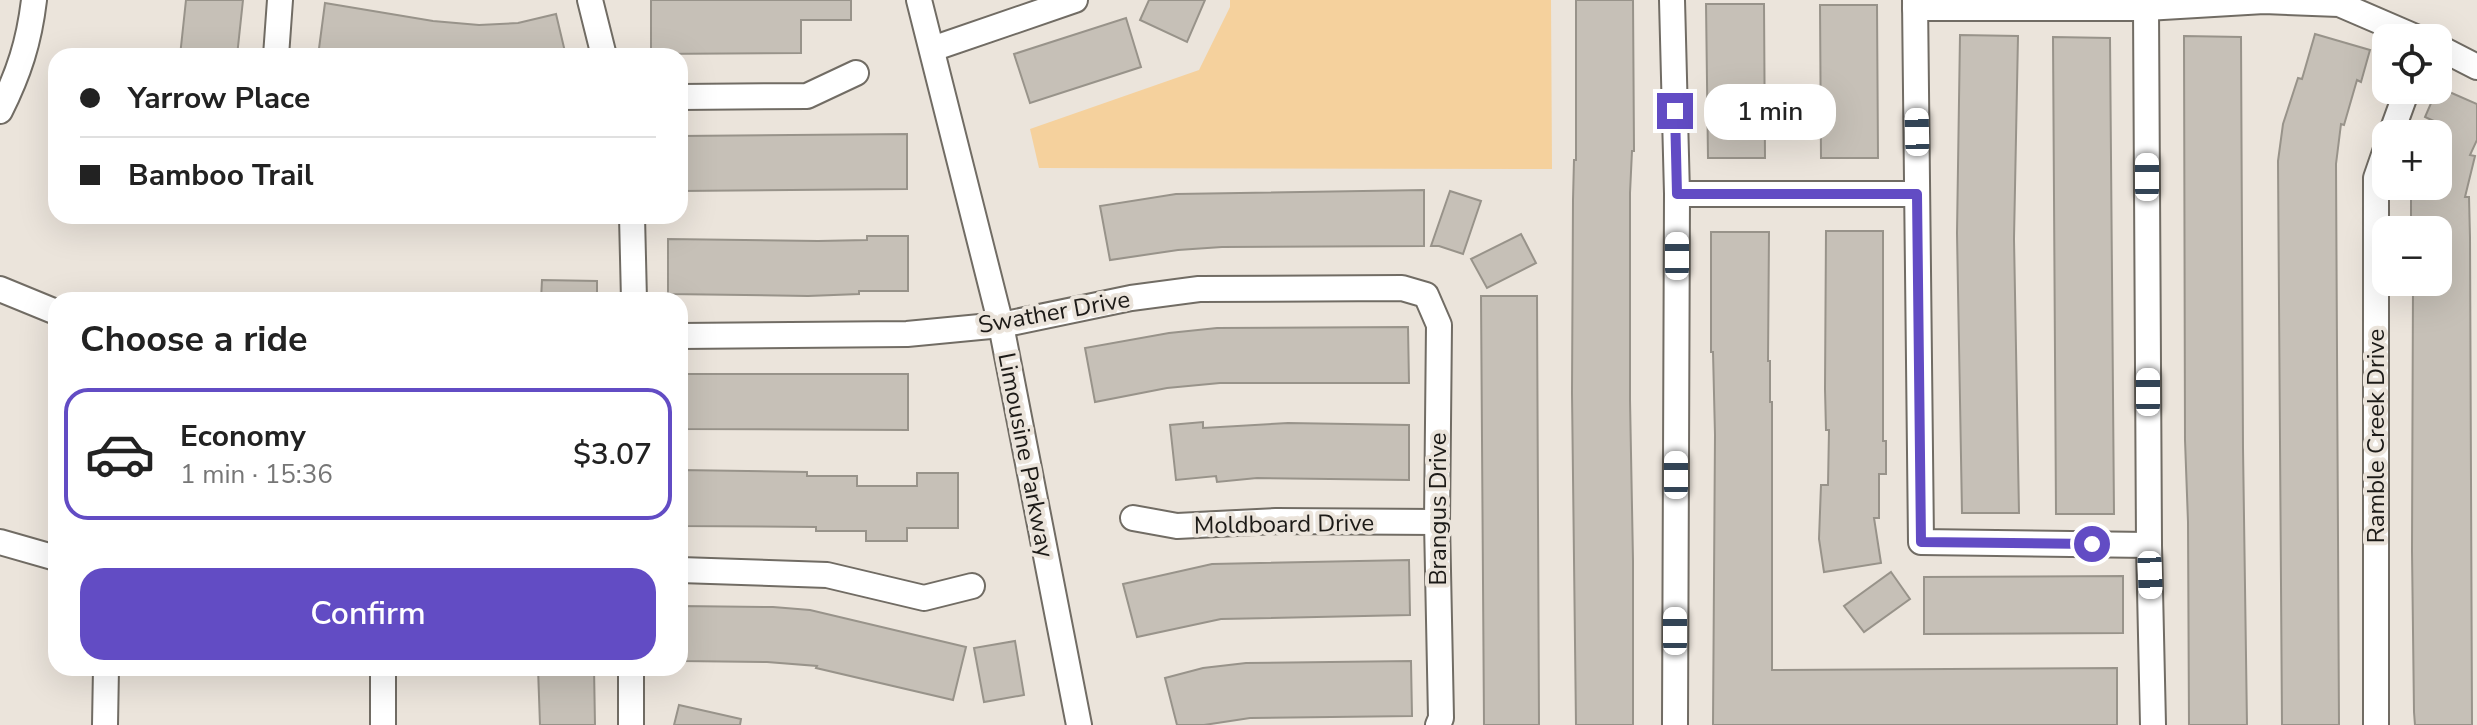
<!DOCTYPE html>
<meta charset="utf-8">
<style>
:root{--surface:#fff;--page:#f2f2f2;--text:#222;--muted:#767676;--line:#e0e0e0;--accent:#624cc4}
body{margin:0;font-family:"Nunito Sans",sans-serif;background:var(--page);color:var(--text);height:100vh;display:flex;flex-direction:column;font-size:30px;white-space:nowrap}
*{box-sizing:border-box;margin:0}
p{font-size:26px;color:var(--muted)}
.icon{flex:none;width:44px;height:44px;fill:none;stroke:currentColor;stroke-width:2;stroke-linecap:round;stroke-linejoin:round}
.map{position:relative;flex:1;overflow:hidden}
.panel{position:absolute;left:48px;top:292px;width:640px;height:384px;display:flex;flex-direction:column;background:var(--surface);border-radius:24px;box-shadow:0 8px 32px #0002}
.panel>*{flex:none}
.banner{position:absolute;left:48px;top:48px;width:640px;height:176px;border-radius:24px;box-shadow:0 8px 32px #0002;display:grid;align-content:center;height:176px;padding:0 32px;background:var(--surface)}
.controls{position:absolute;left:2372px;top:24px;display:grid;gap:16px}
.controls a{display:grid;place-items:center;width:80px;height:80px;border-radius:16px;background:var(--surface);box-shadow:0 8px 32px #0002;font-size:40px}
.end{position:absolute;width:36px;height:36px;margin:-18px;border:10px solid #624cc4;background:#fff;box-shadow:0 0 0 4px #fff}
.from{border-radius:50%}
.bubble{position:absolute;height:56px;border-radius:24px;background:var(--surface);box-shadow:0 8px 32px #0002;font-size:26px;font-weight:600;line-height:56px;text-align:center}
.car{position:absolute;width:24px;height:48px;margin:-24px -12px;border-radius:10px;box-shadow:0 0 6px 2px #0007;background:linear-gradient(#fff 24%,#345 0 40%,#fff 0 76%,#345 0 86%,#fff 0)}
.banner b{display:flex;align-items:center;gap:28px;height:76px;font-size:30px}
.banner b+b{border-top:2px solid var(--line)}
.banner i{width:20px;height:20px;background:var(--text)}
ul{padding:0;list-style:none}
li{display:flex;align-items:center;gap:24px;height:132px;margin:0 16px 12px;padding:0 16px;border:4px solid transparent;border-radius:24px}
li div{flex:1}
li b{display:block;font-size:30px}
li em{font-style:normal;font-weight:600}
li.current{border-color:var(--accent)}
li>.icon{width:72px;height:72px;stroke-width:1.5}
h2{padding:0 32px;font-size:36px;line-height:96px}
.button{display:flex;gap:16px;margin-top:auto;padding:16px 32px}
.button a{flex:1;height:92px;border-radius:24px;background:var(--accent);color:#fff;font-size:32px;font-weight:600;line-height:92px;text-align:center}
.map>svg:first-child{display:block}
.green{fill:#f5d19d}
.building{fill:#c6c0b7;stroke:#98938a;stroke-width:2}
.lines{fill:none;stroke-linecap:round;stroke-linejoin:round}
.minor-casing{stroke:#716c64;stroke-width:28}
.minor{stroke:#fff;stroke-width:24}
.route{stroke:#624cc4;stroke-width:10}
.labels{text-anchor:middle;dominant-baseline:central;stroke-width:8;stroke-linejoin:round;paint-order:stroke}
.street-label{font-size:24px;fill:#1c1a17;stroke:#ebe4db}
</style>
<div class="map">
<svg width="2477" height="725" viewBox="0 0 2477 725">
<rect width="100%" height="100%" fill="#ebe4db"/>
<!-- green -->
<path class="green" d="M1230,0H1551L1552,169L1039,168L1030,129L1199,70L1230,7Z"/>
<!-- building -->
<g class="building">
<path d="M186,0H243L237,56H180Z"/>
<path d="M651,0H851V20H801V53L651,54Z"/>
<path d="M1149,0H1205L1187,42L1140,20Z"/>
<path d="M1576,0H1633L1634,151H1632L1630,193V400L1633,561V725H1576L1572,393L1573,200L1574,160H1576Z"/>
<path d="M325,3L433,21L479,25L518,23L556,14L566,56H318Z"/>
<path d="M1706,4H1764L1765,158H1708Z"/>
<path d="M1820,5H1877L1878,158H1821Z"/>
<path d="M1126,18L1141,67L1030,103L1014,54Z"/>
<path d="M2315,34L2370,50L2361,82L2357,80L2344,125L2341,124L2336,164L2339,725H2282L2278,161L2283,124L2298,78L2302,79Z"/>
<path d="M1960,35L2018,36L2014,239L2019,513H1962L1957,233Z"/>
<path d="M2184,36L2241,37L2243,448L2247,725H2189L2188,522L2185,440Z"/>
<path d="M2053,37L2110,38L2114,514H2056Z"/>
<path d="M2438,87L2477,104V140L2470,155L2475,156L2465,197H2469L2470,237L2472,725H2415L2414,712L2412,551L2413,282H2438V230H2411V197H2438V123L2425,117Z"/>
<path d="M907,134V189L680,191V136Z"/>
<path d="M1424,190V246L1222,247L1178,250L1110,260L1100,206L1176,194Z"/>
<path d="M1450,191L1481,201L1463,254L1439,246H1431Z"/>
<path d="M1826,231H1883V441H1886V474H1879V518H1874L1881,563L1824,572L1819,539L1821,485H1828L1829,430H1826L1825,389Z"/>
<path d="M1711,232H1769L1768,361H1770V402H1772V670L2117,668V725H1713L1715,435L1713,352H1711Z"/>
<path d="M1521,234L1536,263L1487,288L1471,259Z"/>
<path d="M867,236H908V291H859V294L808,296L668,294V239L818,241L867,240Z"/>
<path d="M542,280L597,281V300H541Z"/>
<path d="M1481,296H1537L1539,725H1484Z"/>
<path d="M1408,327L1409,383H1220L1167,388L1095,402L1085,348L1169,333L1217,328Z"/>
<path d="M680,374H908V430L680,429Z"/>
<path d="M1203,422V428L1288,423L1409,425V480L1257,478L1217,482L1216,476L1176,480L1170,425Z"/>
<path d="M680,470L807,472V476H857V486H917V473H958V528H907V541H866V531H816V527L680,526Z"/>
<path d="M1409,560L1410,615L1221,619L1137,637L1123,584L1212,564Z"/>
<path d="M1891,572L1910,599L1864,632L1844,606Z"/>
<path d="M2123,576V633L1924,634V577Z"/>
<path d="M680,606L773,607L810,610L966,647L953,700L816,668L817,666L767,662L680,661Z"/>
<path d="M1015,641L1024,695L984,702L974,648Z"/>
<path d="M1411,661L1412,716L1250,718L1204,725H1177L1165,678L1203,668L1246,663Z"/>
<path d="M538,668H594L595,725H540Z"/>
<path d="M679,705L741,719L740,725H674Z"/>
</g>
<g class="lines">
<defs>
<g id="minor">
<path d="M590,0L604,56"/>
<path d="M919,0L1001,325L1079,725"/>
<path d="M1672,0L1677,194L1675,725"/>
<path d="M1915,0L1921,542L2149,545"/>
<path d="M1915,8H2146L2264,1L2339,4L2418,38"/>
<path d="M2146,8L2149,545L2153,725"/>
<path d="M2438,47L2477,67"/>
<path d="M932,49L1075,0"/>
<path d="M276,56L280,0"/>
<path d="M680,97L807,96L856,73"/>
<path d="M0,111C19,73 29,42 34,0"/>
<path d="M2391,134L2407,90"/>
<path d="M1677,194H1917"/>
<path d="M632,216L634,300"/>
<path d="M0,289L56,312"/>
<path d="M680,336L907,334L1001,325L1131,298L1199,289L1402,288L1426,295L1439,325L1437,522L1441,718L1438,725"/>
<path d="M1133,518L1177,526L1276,521L1437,522"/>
<path d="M0,542L56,558"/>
<path d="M680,570L827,575L924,598L972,586"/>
<path d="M105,725L106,668"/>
<path d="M383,725V668"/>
<path d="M631,725V668"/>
<path d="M2376,725V178L2386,149"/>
</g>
</defs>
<!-- minor casing -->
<use href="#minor" class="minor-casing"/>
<!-- minor -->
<use href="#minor" class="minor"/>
</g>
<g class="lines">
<!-- route -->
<path class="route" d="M1675,111L1677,194H1917L1921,542L2092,544"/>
</g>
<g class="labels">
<!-- street labels -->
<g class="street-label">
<text transform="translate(1054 312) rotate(-10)">Swather Drive</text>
<text transform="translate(2376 436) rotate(-90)">Ramble Creek Drive</text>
<text transform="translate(1026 455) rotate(79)">Limousine Parkway</text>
<text transform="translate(1438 509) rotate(-90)">Brangus Drive</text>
<text transform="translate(1284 524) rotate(-1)">Moldboard Drive</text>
</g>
</g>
</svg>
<div class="controls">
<a><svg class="icon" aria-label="locate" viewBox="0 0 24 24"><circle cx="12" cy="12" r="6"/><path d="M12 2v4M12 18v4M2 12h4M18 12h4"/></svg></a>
<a>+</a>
<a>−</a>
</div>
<i class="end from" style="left:2092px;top:544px"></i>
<i class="end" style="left:1675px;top:111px"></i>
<div class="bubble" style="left:1704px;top:84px;width:132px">1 min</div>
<i class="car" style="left:1917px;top:132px;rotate:359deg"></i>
<i class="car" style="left:2147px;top:177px;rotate:0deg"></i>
<i class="car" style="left:1677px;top:256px;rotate:0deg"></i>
<i class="car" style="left:2148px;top:392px;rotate:0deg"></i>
<i class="car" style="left:1676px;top:475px;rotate:0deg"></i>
<i class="car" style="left:2150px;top:575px;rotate:178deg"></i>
<i class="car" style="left:1675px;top:631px;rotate:0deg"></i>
<div class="banner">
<b><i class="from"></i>Yarrow Place</b>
<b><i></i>Bamboo Trail</b>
</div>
<section class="panel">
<h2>Choose a ride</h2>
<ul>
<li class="current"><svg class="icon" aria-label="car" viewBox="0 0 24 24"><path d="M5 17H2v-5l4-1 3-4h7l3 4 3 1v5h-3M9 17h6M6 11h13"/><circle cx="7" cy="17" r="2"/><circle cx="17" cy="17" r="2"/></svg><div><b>Economy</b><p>1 min · 15:36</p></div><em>$3.07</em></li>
</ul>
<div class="button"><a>Confirm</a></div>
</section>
</div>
